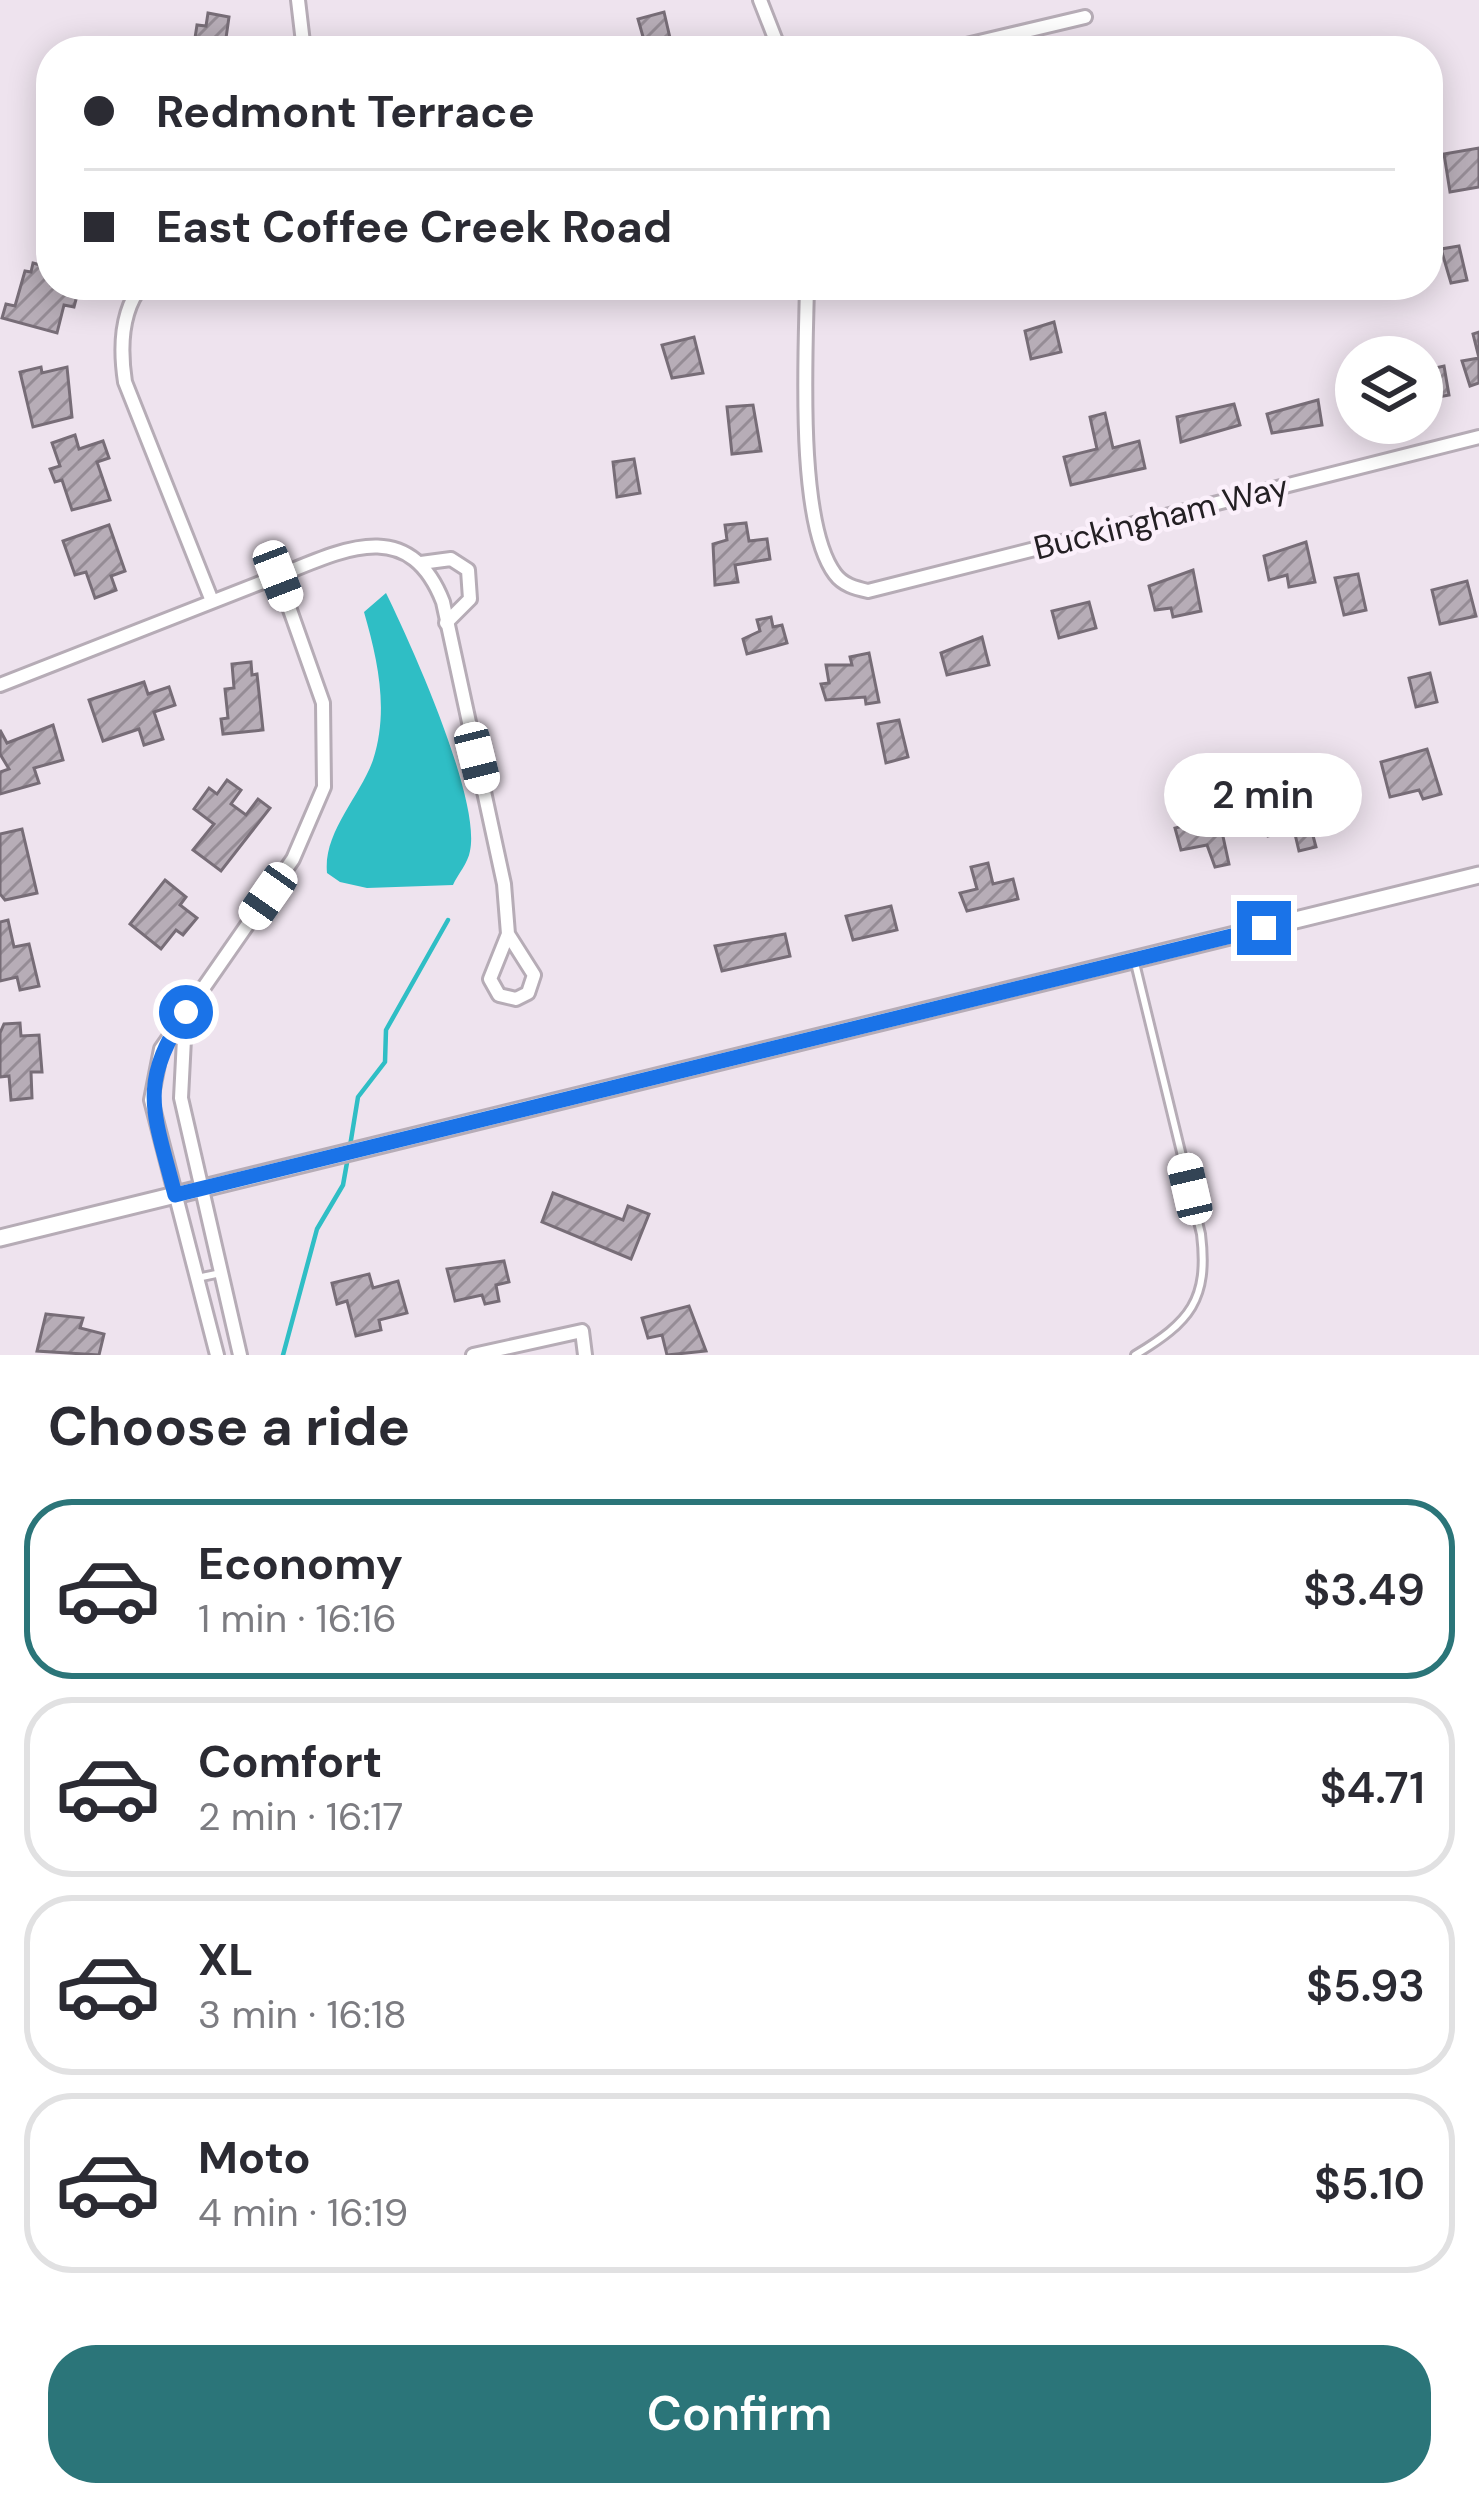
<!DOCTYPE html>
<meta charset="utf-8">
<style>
:root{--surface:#fff;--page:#f7f7f7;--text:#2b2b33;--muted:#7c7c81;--line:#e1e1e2;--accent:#2b7579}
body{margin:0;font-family:"DM Sans",sans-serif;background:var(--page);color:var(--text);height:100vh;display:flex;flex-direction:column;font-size:45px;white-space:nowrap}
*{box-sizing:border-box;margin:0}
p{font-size:39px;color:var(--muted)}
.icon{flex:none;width:66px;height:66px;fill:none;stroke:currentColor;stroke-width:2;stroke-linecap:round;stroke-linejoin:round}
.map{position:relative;height:1355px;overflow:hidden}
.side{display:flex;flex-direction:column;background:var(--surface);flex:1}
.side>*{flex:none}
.guide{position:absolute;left:36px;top:36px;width:1407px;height:264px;border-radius:48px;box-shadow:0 6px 30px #0003;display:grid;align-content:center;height:264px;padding:0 48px;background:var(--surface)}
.buttons{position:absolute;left:1335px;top:336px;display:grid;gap:24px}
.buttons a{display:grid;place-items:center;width:108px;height:108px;border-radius:50%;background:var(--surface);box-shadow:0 6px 30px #0003;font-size:60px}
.end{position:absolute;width:54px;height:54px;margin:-27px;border:15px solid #1a73e8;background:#fff;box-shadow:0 0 0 6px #fff}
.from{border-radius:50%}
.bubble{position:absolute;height:84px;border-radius:42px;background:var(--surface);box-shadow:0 6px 30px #0003;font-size:39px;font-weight:600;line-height:84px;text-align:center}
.car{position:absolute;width:36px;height:72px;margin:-36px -18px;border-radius:15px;box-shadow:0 0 9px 3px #0007;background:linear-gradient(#fff 24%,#345 0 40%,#fff 0 76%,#345 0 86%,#fff 0)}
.guide b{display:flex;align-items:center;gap:42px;height:114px;font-size:45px}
.guide b+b{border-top:3px solid var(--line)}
.guide i{width:30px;height:30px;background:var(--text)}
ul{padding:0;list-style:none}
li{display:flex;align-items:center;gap:36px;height:180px;margin:0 24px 18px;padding:0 24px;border:6px solid var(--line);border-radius:48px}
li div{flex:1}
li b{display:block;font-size:45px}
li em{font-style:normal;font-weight:600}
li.active{border-color:var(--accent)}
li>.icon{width:108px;height:108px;stroke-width:1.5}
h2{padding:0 48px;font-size:54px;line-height:144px}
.button{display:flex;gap:24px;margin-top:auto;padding:24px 48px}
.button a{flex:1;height:138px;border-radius:48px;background:var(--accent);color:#fff;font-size:48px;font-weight:600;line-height:138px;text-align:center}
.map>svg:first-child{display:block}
.water{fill:#2fbec5}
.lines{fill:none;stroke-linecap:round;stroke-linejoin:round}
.stream{stroke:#2fbec5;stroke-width:4.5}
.building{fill:url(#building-hatch);stroke:#776d77;stroke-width:3}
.service-casing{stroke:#b6acb6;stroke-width:12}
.minor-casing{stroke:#b6acb6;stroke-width:18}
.tertiary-casing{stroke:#b6acb6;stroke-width:21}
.service{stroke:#fff;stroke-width:6}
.minor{stroke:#fff;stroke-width:12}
.tertiary{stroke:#fff;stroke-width:15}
.route{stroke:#1a73e8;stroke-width:15}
.labels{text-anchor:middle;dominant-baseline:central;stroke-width:9;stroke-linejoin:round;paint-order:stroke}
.street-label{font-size:33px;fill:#242024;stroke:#fbf0fb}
</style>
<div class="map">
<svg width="1479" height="1355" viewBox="0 0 1479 1355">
<defs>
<pattern id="building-hatch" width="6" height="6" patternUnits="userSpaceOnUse" patternTransform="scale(3)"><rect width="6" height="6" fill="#b7adb7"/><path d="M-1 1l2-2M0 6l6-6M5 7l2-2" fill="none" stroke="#958c95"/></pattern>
</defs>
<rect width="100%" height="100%" fill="#eee3ee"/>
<!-- water -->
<path class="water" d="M386,593C411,644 481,799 470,851C468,863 458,874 453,885L367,888L340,882L327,873C323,832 360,797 373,760C389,710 378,661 364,612Z"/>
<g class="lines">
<!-- stream -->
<g class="stream">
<path d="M350,1146L358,1097L385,1062L386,1030L448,920"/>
<path d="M283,1355L317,1229L343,1185L348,1157"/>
</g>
</g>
<!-- building -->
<g class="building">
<path d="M664,12L673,51H647L638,19Z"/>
<path d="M208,13L229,17L226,38L240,40L238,51H193L197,25L206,26Z"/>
<path d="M1479,148V187L1450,192L1444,154Z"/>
<path d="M1459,246L1467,280L1451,283L1441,249Z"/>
<path d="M33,263L51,268V285L79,288L74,307L64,305L57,333L2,318L6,304L15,306L25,271L31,272Z"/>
<path d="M1054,322L1061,352L1031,359L1025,331Z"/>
<path d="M1479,332V383L1470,386L1462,361L1479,358L1473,334Z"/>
<path d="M694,337L703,373L672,378L662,345Z"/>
<path d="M1444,366L1449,395L1422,400V371Z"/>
<path d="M41,367L42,373L67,367L72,417L33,427L20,372Z"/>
<path d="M1318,400L1322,425L1272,433L1267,414Z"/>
<path d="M1234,404L1240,425L1181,442L1177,417Z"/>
<path d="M753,405L761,451L732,454L727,407Z"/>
<path d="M1105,413L1113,448L1139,441L1145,468L1071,485L1064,457L1097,449L1090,417Z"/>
<path d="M75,435L79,449L103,441L109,458L97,462L110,500L72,510L62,480L55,482L50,469L60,466L52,443Z"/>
<path d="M634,459L640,493L617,497L613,462Z"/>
<path d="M746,523L749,541L767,539L770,559L735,565L738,582L715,585L713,544L727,540L725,525Z"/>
<path d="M109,525L125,571L111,576L116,590L95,598L86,572L75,575L63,541Z"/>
<path d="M1306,542L1315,582L1289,587L1287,575L1269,580L1264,556Z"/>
<path d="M1193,570L1201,611L1173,617L1171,608L1155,610L1149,586Z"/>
<path d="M1358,574L1366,610L1344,615L1335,578Z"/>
<path d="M1467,581L1476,616L1440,624L1432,590Z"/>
<path d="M1089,602L1096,628L1059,638L1052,611Z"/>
<path d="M771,617L773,627L782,625L787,643L747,654L743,639L760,631L757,620Z"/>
<path d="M982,637L989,665L947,675L941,653Z"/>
<path d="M869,653L879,702L866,704L865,697L826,700L821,684L829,683L826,665H852L850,657Z"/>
<path d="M251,662L252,675L257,674L263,730L223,734L221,719L228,718L225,689L234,688L232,664Z"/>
<path d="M1430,673L1437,702L1416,707L1409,678Z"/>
<path d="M144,682L148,694L169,687L175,705L154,712L163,739L144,745L139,729L103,741L89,700Z"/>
<path d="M899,720L908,757L886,763L878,724Z"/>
<path d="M53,725L63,760L34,768L39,783L0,794V772L9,769L0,754V730L7,743Z"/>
<path d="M1427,749L1441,794L1423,799L1419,790L1390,797L1381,762Z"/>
<path d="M227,780L241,790L231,804L246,815L258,799L270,808L221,871L193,850L214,824L194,809L209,788L217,794Z"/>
<path d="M1304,802L1316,847L1299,851L1294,830L1268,836L1261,812Z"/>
<path d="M1217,809L1229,864L1215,867L1207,845L1181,850L1175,828L1200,822L1197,813Z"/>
<path d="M22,829L37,893L5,900L0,894V834Z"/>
<path d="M988,863L993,884L1013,879L1018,899L967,911L960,893L977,889L971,867Z"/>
<path d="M165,880L186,897L180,905L197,918L183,935L176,930L161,949L130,924Z"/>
<path d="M891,906L897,930L853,940L846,916Z"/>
<path d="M8,920L14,947L29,944L39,986L20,990L17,977L0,981V922Z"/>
<path d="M785,934L790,956L722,971L715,946Z"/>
<path d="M20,1023L21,1036L39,1035L42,1072H31L32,1098L11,1100L9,1076L0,1077V1033L4,1024Z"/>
<path d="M553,1193L623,1220L628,1206L649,1214L631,1259L542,1222Z"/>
<path d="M504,1261L509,1282L496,1285L499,1301L485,1304L482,1295L455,1301L447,1269Z"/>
<path d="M369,1274L373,1288L398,1281L407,1313L379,1320L381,1330L356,1336L347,1301L337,1304L332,1283Z"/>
<path d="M689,1306L706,1351L667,1355L662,1335L648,1338L642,1318Z"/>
<path d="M46,1314L83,1318L80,1328L104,1334L99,1355L37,1351Z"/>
</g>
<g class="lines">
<defs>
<g id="service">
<path d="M197,1278L221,1273"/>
<path d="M1135,1355C1190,1322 1209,1300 1201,1234L1135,963"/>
</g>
<g id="minor">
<path d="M298,0L304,51"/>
<path d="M760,0L780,51"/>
<path d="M941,51L1085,17"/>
<path d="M142,285C120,312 120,349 125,382L212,601"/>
<path d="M369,285L383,289L401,285"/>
<path d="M807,285C806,351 796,522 835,574C843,585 855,588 868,591L1479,437"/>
<path d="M421,563L451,559L468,570L470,599L446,623"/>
<path d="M278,576C342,550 409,515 443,602L504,884L508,934L490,979L499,995L516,999L528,993L534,975L508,934"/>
<path d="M0,685L278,576L323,703L324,787L293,859L161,1049L151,1100L217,1355"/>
<path d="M185,1019L181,1098L240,1355"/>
<path d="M473,1355L582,1331L585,1355"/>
</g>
<path id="tertiary" d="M0,1238L1479,875"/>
</defs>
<!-- service casing -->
<use href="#service" class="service-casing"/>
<!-- minor casing -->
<use href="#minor" class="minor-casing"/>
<!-- tertiary casing -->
<use href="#tertiary" class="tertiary-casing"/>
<!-- service -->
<use href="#service" class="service"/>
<!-- minor -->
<use href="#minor" class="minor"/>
<!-- tertiary -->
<use href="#tertiary" class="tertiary"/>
</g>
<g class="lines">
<!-- route -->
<path class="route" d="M186,1012C136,1086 155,1115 175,1195L1264,928"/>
</g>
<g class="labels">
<!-- street labels -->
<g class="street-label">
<text transform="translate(1161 517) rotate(-14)">Buckingham Way</text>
</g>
</g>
</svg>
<div class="buttons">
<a><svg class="icon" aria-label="layers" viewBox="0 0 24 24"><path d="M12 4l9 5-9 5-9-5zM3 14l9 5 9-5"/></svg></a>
</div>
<i class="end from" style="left:186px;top:1012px"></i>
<i class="end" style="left:1264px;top:928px"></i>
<div class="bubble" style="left:1164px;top:753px;width:198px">2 min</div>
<i class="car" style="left:278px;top:576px;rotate:159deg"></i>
<i class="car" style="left:477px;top:758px;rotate:166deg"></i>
<i class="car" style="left:268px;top:896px;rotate:215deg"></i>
<i class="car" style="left:1190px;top:1189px;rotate:347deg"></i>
<div class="guide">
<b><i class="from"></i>Redmont Terrace</b>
<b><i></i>East Coffee Creek Road</b>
</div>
</div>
<section class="side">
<h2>Choose a ride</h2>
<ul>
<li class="active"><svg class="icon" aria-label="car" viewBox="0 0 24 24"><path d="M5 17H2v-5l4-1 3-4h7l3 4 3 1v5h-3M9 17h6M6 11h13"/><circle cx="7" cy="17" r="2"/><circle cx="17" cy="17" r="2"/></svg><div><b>Economy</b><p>1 min · 16:16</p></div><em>$3.49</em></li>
<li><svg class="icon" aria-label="car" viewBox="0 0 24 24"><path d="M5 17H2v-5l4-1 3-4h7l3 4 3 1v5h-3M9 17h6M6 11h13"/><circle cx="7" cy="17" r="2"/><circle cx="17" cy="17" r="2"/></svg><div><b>Comfort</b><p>2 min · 16:17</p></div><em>$4.71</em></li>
<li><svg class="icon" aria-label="car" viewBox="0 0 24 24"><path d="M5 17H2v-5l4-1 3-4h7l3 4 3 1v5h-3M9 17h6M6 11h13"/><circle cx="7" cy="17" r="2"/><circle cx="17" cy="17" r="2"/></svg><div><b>XL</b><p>3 min · 16:18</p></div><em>$5.93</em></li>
<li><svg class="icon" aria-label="car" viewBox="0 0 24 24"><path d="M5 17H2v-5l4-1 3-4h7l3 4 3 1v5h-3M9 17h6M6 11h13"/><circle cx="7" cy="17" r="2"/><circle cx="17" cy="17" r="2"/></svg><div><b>Moto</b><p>4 min · 16:19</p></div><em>$5.10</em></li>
</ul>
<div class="button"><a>Confirm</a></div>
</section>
